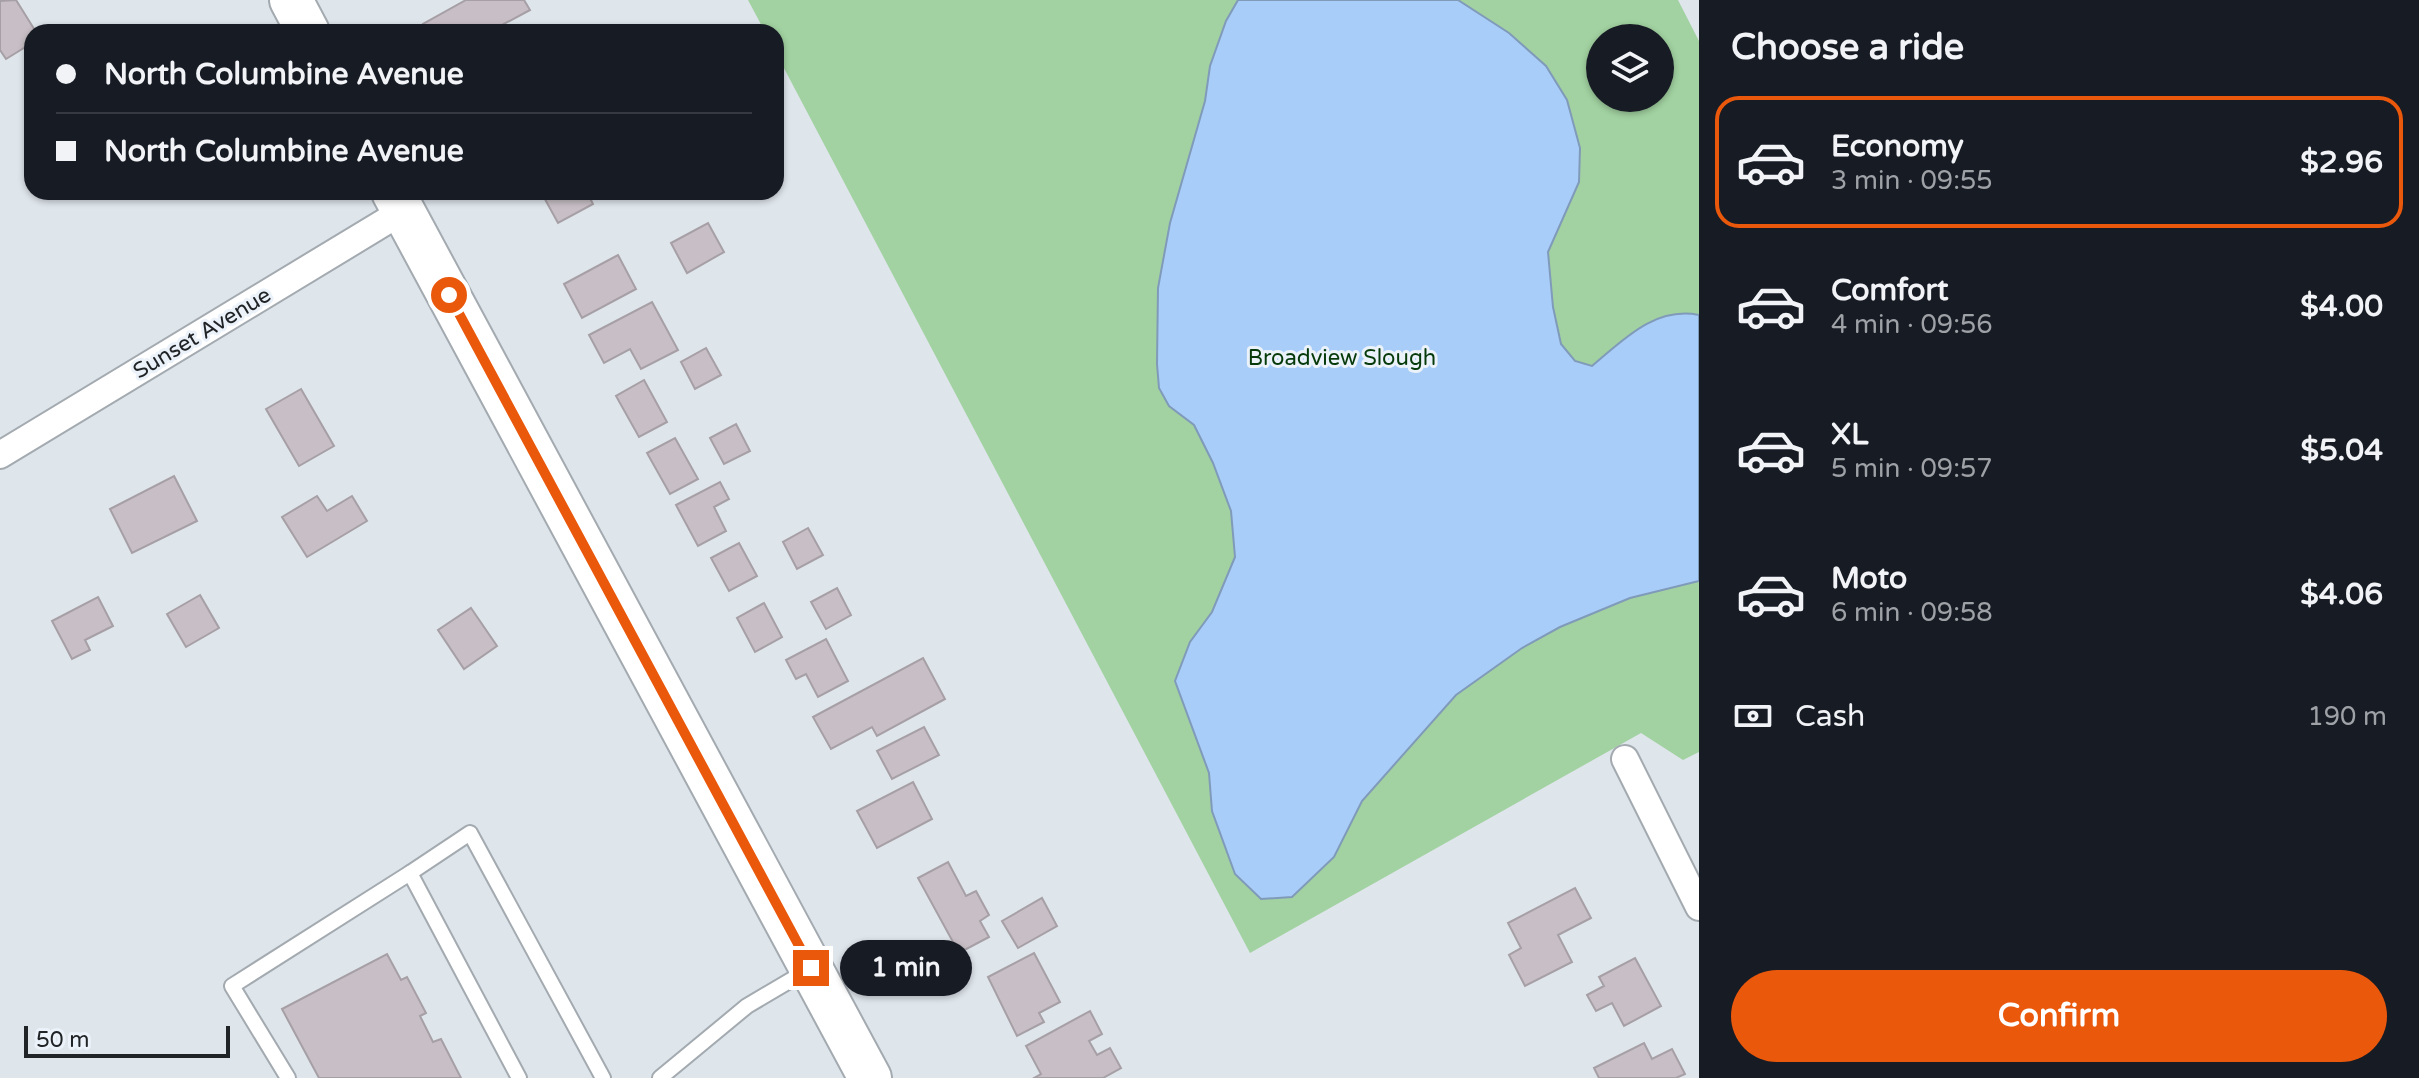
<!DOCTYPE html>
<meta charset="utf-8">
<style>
:root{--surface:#171b24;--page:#242831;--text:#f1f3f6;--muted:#9ea1a6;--line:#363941;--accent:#ea580c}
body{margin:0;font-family:"Varela Round",sans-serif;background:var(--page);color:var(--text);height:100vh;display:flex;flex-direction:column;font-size:30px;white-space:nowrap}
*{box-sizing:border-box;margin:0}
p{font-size:26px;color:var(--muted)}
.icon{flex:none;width:44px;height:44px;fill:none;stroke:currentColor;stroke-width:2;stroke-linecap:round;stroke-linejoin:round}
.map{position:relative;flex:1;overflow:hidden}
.side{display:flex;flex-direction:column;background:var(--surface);width:720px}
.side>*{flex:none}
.guide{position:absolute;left:24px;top:24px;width:760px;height:176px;border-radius:24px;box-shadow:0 2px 6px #0004;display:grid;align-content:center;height:176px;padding:0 32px;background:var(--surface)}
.controls{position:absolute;left:1586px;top:24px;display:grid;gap:16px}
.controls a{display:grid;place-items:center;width:88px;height:88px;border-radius:50%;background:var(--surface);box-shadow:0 2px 6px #0004;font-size:40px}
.scale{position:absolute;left:24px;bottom:20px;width:206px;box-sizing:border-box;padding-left:8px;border:4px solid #212426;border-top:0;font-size:22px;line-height:28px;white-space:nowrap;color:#212426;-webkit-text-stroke:6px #ebf2f9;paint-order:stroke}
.end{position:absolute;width:36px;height:36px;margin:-18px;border:10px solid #ea580c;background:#fff;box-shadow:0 0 0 4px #fff}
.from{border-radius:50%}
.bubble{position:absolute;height:56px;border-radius:28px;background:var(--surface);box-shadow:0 2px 6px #0004;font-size:26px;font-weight:700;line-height:56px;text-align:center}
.guide b{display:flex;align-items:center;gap:28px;height:76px;font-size:30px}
.guide b+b{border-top:2px solid var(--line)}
.guide i{width:20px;height:20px;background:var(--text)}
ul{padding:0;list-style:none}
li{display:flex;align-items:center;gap:24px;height:132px;margin:0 16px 12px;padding:0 16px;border:4px solid transparent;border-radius:24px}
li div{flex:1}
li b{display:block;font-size:30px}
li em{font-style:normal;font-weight:700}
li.current{border-color:var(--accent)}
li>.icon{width:72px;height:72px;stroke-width:1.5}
h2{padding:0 32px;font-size:36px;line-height:96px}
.pay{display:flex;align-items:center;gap:20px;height:88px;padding:0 32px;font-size:30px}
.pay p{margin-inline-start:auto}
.button{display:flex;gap:16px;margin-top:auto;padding:16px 32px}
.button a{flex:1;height:92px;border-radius:48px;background:var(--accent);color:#fff;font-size:32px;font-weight:700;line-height:92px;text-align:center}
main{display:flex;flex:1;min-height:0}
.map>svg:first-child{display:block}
.green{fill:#a2d2a1;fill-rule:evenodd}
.water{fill:#a8cdf9;stroke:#809aba;stroke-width:2}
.building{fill:#c7bfc5;stroke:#a69fa5;stroke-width:2}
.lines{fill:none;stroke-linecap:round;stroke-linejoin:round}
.service-casing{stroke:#a3aab0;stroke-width:18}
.minor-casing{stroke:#a3aab0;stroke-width:30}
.primary-casing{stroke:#a3aab0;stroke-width:46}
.service{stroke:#fff;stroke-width:14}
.minor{stroke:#fff;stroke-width:26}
.primary{stroke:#fff;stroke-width:42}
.route{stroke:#ea580c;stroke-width:10}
.labels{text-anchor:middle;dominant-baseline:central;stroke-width:6;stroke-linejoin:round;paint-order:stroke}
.street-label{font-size:22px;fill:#212426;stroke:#ebf2f9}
.park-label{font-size:22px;fill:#063a0b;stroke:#ebf2f9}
</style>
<main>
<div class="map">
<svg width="1699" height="1078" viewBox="0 0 1699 1078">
<rect width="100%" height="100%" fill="#dee5eb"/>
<!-- green -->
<path class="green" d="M748,0H1678L1699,41V752L1683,760L1641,733L1250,953L776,53V32H765ZM1600,38H1660V98H1600Z"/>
<!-- water -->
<path class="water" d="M1238,0H1458L1509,33L1546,66L1567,100L1580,148L1579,182L1548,252L1553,307L1561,344L1575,361L1592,366C1623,340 1655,306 1699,315V581L1630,598L1560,627L1522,648L1456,695L1362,801L1334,857L1292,897L1261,899L1235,874L1212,811L1209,773L1175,681L1190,642L1212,612L1235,557L1231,511L1213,463L1194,425L1169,406L1159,388L1157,364L1158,288L1170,223L1205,101L1210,66L1226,21Z"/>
<!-- building -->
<g class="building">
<path d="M16,0L36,32H32V43L6,59L0,50V1Z"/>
<path d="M466,0H524L530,10L489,32H427L423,24Z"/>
<path d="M541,192H587L593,204L558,223Z"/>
<path d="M708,223L724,252L687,273L671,243Z"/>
<path d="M618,255L636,289L582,318L564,284Z"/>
<path d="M652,302L678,350L641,369L630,349L604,363L589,335Z"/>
<path d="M706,348L721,375L695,389L681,362Z"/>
<path d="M644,380L667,422L639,437L616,396Z"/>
<path d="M301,389L334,446L299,466L266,409Z"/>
<path d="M736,424L750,451L724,464L710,438Z"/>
<path d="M675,438L698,479L670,494L647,453Z"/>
<path d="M174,476L197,521L132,553L110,509Z"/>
<path d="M720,482L729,499L714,507L726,531L698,546L676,505Z"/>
<path d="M317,496L327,511L352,496L367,521L307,557L282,517Z"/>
<path d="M808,528L823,555L797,569L783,542Z"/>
<path d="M739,543L757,576L729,591L711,558Z"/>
<path d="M837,588L851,615L826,629L811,602Z"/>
<path d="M200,595L219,628L186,647L167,614Z"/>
<path d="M98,597L113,626L85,640L90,650L72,659L52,621Z"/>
<path d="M764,603L782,637L755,652L737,618Z"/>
<path d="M471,608L497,646L464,669L438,630Z"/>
<path d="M826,639L848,681L818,697L806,674L796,679L786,660Z"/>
<path d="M923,658L945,699L877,736L872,727L831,749L813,717Z"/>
<path d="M924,727L939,755L892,779L877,751Z"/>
<path d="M913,782L932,819L877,848L857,811Z"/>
<path d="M948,862L966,896L976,891L989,915L980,921L989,937L959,953L918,878Z"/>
<path d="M1575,888L1591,918L1558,935L1572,962L1525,986L1509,955L1521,948L1508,923Z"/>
<path d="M1042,898L1057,926L1018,948L1002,921Z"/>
<path d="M1034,953L1060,1002L1039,1013L1044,1022L1017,1036L988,977Z"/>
<path d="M387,954L401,980L407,977L426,1013L420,1016L433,1042L441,1039L461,1078H319L282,1009Z"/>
<path d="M1635,958L1661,1006L1624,1026L1612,1003L1596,1011L1587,995L1604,986L1599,977Z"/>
<path d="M1090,1011L1102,1034L1089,1041L1097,1055L1110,1048L1121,1068L1103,1078H1034L1041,1074L1026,1046Z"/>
<path d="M1644,1043L1652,1059L1672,1049L1685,1074L1676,1078H1599L1594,1068Z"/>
</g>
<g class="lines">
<defs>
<g id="service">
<path d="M410,873L470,833L603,1078"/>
<path d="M288,1078L232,986L410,873L519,1078"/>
<path d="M660,1078L747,1006L808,970"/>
</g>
<g id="minor">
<path d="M0,455L403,211"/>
<path d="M1625,759L1699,907"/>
</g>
<g id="primary">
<path d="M291,0L308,32"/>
<path d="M393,192L870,1078"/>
</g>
</defs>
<!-- service casing -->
<use href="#service" class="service-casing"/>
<!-- minor casing -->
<use href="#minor" class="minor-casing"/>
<!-- primary casing -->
<use href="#primary" class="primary-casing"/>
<!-- service -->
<use href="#service" class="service"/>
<!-- minor -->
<use href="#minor" class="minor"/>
<!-- primary -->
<use href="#primary" class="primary"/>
</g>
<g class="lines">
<!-- route -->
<path class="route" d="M449,295L811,968"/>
</g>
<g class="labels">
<!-- street labels -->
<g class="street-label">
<text transform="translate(202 333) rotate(-31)">Sunset Avenue</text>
</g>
<!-- park labels -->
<g class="park-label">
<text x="1342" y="358">Broadview Slough</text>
</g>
</g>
</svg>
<div class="controls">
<a><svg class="icon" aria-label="layers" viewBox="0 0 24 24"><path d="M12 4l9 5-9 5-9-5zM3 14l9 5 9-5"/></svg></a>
</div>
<div class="scale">50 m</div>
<i class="end from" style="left:449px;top:295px"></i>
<i class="end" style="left:811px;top:968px"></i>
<div class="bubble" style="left:840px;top:940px;width:132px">1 min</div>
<div class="guide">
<b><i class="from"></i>North Columbine Avenue</b>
<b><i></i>North Columbine Avenue</b>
</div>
</div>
<section class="side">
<h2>Choose a ride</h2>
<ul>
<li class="current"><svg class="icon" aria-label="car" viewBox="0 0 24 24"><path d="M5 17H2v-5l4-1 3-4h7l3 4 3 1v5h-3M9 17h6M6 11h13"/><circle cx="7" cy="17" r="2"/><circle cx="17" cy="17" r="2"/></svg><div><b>Economy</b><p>3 min · 09:55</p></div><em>$2.96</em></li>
<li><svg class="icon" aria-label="car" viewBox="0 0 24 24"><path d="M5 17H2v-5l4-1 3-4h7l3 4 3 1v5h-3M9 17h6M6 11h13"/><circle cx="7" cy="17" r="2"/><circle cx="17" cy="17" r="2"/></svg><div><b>Comfort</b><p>4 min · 09:56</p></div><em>$4.00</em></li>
<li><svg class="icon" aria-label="car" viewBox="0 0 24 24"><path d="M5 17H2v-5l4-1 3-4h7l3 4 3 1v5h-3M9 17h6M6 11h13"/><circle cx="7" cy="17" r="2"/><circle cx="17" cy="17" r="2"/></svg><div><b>XL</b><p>5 min · 09:57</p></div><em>$5.04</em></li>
<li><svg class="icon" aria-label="car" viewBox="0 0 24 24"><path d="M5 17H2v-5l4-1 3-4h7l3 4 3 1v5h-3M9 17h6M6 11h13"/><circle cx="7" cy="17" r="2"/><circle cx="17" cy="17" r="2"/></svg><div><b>Moto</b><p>6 min · 09:58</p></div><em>$4.06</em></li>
</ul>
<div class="pay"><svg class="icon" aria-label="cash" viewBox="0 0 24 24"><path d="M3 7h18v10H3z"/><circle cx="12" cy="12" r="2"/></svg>Cash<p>190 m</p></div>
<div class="button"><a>Confirm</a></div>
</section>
</main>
